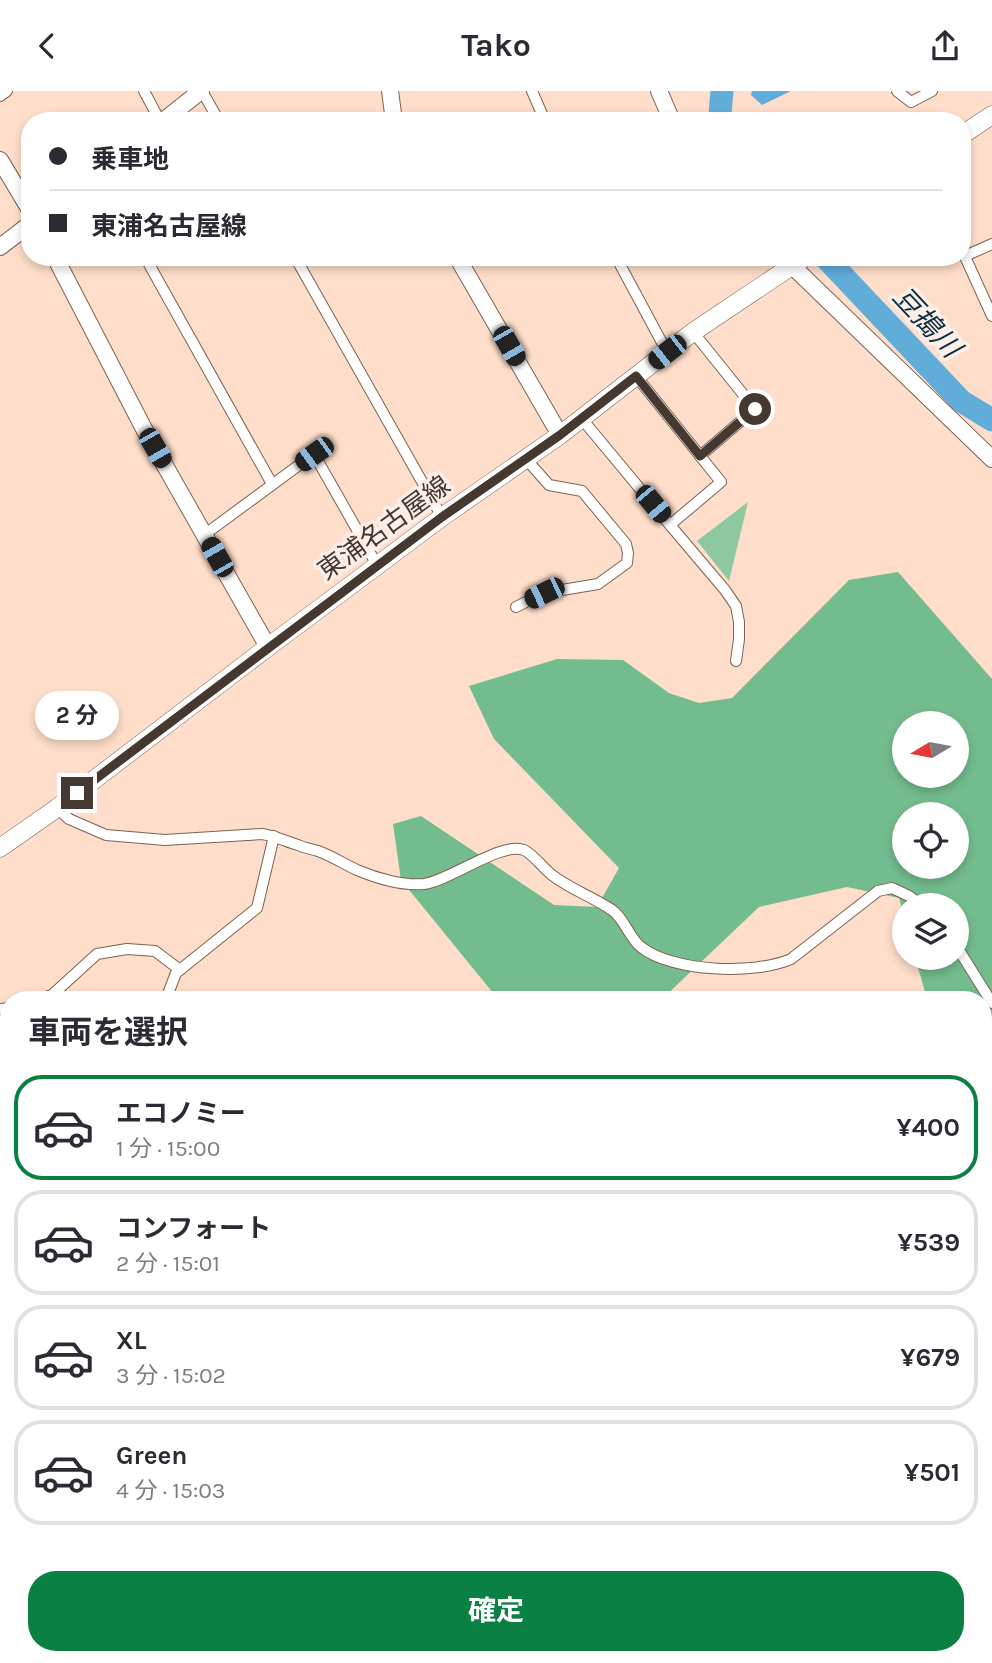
<!DOCTYPE html>
<html lang="ja">
<meta charset="utf-8">
<style>
:root{--surface:#fff;--page:#f7f7f7;--text:#2b2b33;--muted:#7c7c81;--line:#e1e1e2;--accent:#0b8043}
body{margin:0;font-family:Karla,"Noto Sans JP",sans-serif;background:var(--page);color:var(--text);height:100vh;display:flex;flex-direction:column;font-size:26px;white-space:nowrap}
*{box-sizing:border-box;margin:0}
p{font-size:23px;color:var(--muted)}
.icon{flex:none;width:38px;height:38px;fill:none;stroke:currentColor;stroke-width:2;stroke-linecap:round;stroke-linejoin:round}
.map{position:relative;flex:1;overflow:hidden}
.side{position:absolute;left:0px;top:900px;width:992px;height:674px;display:flex;flex-direction:column;background:var(--surface);border-radius:28px 28px 0 0;box-shadow:0 4px 10px #0003}
.side>*{flex:none}
.hud{position:absolute;left:21px;top:21px;width:950px;height:154px;border-radius:28px;box-shadow:0 4px 10px #0003;display:grid;align-content:center;height:154px;padding:0 28px;background:var(--surface)}
.needle{width:46px;rotate:260deg}
.buttons{position:absolute;left:892px;top:620px;display:grid;gap:14px}
.buttons a{display:grid;place-items:center;width:77px;height:77px;border-radius:50%;background:var(--surface);box-shadow:0 4px 10px #0003;font-size:35px}
.end{position:absolute;width:32px;height:32px;margin:-16px;border:9px solid #453831;background:#fff;box-shadow:0 0 0 4px #fff}
.from{border-radius:50%}
.bubble{position:absolute;height:49px;border-radius:24px;background:var(--surface);box-shadow:0 4px 10px #0003;font-size:23px;font-weight:700;line-height:49px;text-align:center}
.car{position:absolute;width:21px;height:42px;margin:-21px -10px;border-radius:9px;box-shadow:0 0 5px 2px #0007;background:linear-gradient(#222 24%,#8ab4d8 0 40%,#222 0 76%,#8ab4d8 0 86%,#222 0)}
.hud b{display:flex;align-items:center;gap:24px;height:66px;font-size:26px}
.hud b+b{border-top:2px solid var(--line)}
.hud i{width:18px;height:18px;background:var(--text)}
ul{padding:0;list-style:none}
li{display:flex;align-items:center;gap:21px;height:105px;margin:0 14px 10px;padding:0 14px;border:4px solid var(--line);border-radius:28px}
li div{flex:1}
li b{display:block;font-size:26px}
li em{font-style:normal;font-weight:700}
li.current{border-color:var(--accent)}
li>.icon{width:63px;height:63px;stroke-width:1.5}
h2{padding:0 28px;font-size:32px;line-height:84px}
.button{display:flex;gap:14px;margin-top:auto;padding:14px 28px}
.button a{flex:1;height:80px;border-radius:28px;background:var(--accent);color:#fff;font-size:28px;font-weight:700;line-height:80px;text-align:center}
header{display:flex;justify-content:space-between;align-items:center;height:91px;padding:0 28px;background:var(--surface);font-size:32px;font-weight:700}
.map>svg:first-child{display:block}
.industrial{fill:#ead4e0}
.green{fill:#8dc8a0}
.forest{fill:#73bc8d;fill-rule:evenodd}
.water{fill:#61adda}
.lines{fill:none;stroke-linecap:round;stroke-linejoin:round}
.river{stroke:#61adda;stroke-width:23}
.street-casing{stroke:#7d6150;stroke-width:12}
.secondary-casing{stroke:#7d6150;stroke-width:18}
.primary-casing{stroke:#7d6150;stroke-width:19}
.street{stroke:#fff;stroke-width:10}
.secondary{stroke:#fff;stroke-width:16}
.primary{stroke:#fff;stroke-width:18}
.route{stroke:#453831;stroke-width:9}
.labels{text-anchor:middle;dominant-baseline:central;stroke-width:7;stroke-linejoin:round;paint-order:stroke}
.street-label{font-size:26px;fill:#453831;stroke:#fdefe8}
.water-label{font-size:28px;font-style:italic;fill:#0c2f42;stroke:#fdefe8}
</style>
<header><svg class="icon" aria-label="back" viewBox="0 0 24 24"><path d="M15 5l-7 7 7 7"/></svg>Tako<svg class="icon" aria-label="share" viewBox="0 0 24 24"><path d="M12 15V3M7 8l5-5 5 5M5 13v7h14v-7"/></svg></header>
<div class="map">
<svg width="992" height="1572" viewBox="0 0 992 1572">
<rect width="100%" height="100%" fill="#fedeca"/>
<!-- industrial -->
<g class="industrial">
<path d="M992,1318V1572H675L684,1564H984V1325Z"/>
<path d="M0,1455L9,1460V1564L336,1565L335,1572H0Z"/>
</g>
<!-- green -->
<path class="green" d="M748,411L729,490L697,450Z"/>
<!-- forest -->
<g class="forest">
<path d="M898,481L992,588V1202L984,1208V908H927L915,866H957V814H905V827L899,807L847,796L759,816L662,908H498L401,789L393,733L421,725L554,814L597,816L619,777L494,648L469,595L557,568L623,569L669,602L699,612L732,607L849,489ZM905,632H957V684H905ZM905,723H957V775H905Z"/>
<path d="M457,1564H624V1565L613,1572H441Z"/>
</g>
<!-- water -->
<path class="water" d="M752,0H791L762,14L751,4Z"/>
<g class="lines">
<!-- river -->
<g class="river">
<path d="M722,0L720,23L724,30"/>
<path d="M825,166L961,310L992,329"/>
</g>
<defs>
<g id="street">
<path d="M144,0L160,30"/>
<path d="M202,0L219,30"/>
<path d="M532,0L545,30"/>
<path d="M897,0L911,11L932,0"/>
<path d="M0,5L7,0"/>
<path d="M962,159L992,225"/>
<path d="M965,165L992,153"/>
<path d="M145,166L272,393"/>
<path d="M295,166L442,426"/>
<path d="M616,166L667,261"/>
<path d="M693,241L755,318L700,365"/>
<path d="M582,328L670,434L721,391L636,285"/>
<path d="M670,434L725,499L736,515L739,531V548L736,570"/>
<path d="M204,444L314,363L377,474"/>
<path d="M516,516L544,502L598,493L627,472L628,462L626,453L582,400L549,394L526,368"/>
<path d="M57,717L69,728L106,744L165,749L262,743C275,745 285,750 298,754C304,757 312,758 318,760C332,765 344,773 357,779C376,787 403,795 424,793C449,790 502,750 524,759C534,764 543,777 552,784C570,798 593,806 612,819C625,828 629,847 641,856C672,881 755,884 791,868L878,800L892,797L909,805L921,814"/>
<path d="M957,856L992,912"/>
<path d="M39,908L52,904L97,863L127,858L155,860L180,879"/>
<path d="M166,908L176,882L257,817L274,745"/>
<path d="M0,918L9,917"/>
<path d="M984,1369L992,1380"/>
<path d="M0,1476L9,1478"/>
<path d="M122,1572L124,1564"/>
<path d="M709,1572L718,1564"/>
</g>
<g id="secondary">
<path d="M390,0L394,30"/>
<path d="M659,0L672,30"/>
<path d="M163,30L201,0"/>
<path d="M0,69L30,119"/>
<path d="M0,156L30,133"/>
<path d="M55,166L143,336L268,556"/>
<path d="M457,166L560,344"/>
<path d="M783,166L992,368"/>
</g>
<g id="primary">
<path d="M962,44L992,24"/>
<path d="M0,757L57,717L268,556L442,426L560,344L693,241L805,166"/>
</g>
</defs>
<!-- street casing -->
<use href="#street" class="street-casing"/>
<!-- secondary casing -->
<use href="#secondary" class="secondary-casing"/>
<!-- primary casing -->
<use href="#primary" class="primary-casing"/>
<!-- street -->
<use href="#street" class="street"/>
<!-- secondary -->
<use href="#secondary" class="secondary"/>
<!-- primary -->
<use href="#primary" class="primary"/>
</g>
<g class="lines">
<!-- route -->
<path class="route" d="M77,702L442,426L560,344L636,285L700,365L755,318"/>
</g>
<g class="labels">
<!-- street labels -->
<g class="street-label">
<text transform="translate(384 437) rotate(-36)">東浦名古屋線</text>
</g>
<!-- water labels -->
<g class="water-label">
<text transform="translate(927 231) rotate(47)">豆搗川</text>
</g>
</g>
</svg>
<div class="buttons">
<a><svg class="needle" viewBox="-14 -14 28 28"><path d="M0-13l5 13h-10z" fill="#e53935"/><path d="M0 13l5-13h-10z" fill="#7c7c81"/></svg></a>
<a><svg class="icon" aria-label="locate" viewBox="0 0 24 24"><circle cx="12" cy="12" r="6"/><path d="M12 2v4M12 18v4M2 12h4M18 12h4"/></svg></a>
<a><svg class="icon" aria-label="layers" viewBox="0 0 24 24"><path d="M12 4l9 5-9 5-9-5zM3 14l9 5 9-5"/></svg></a>
</div>
<i class="end from" style="left:755px;top:318px"></i>
<i class="end" style="left:77px;top:702px"></i>
<div class="bubble" style="left:35px;top:600px;width:84px">2 分</div>
<i class="car" style="left:509px;top:255px;rotate:150deg"></i>
<i class="car" style="left:667px;top:261px;rotate:232deg"></i>
<i class="car" style="left:155px;top:357px;rotate:150deg"></i>
<i class="car" style="left:314px;top:363px;rotate:234deg"></i>
<i class="car" style="left:653px;top:413px;rotate:140deg"></i>
<i class="car" style="left:217px;top:466px;rotate:330deg"></i>
<i class="car" style="left:544px;top:502px;rotate:244deg"></i>
<div class="hud">
<b><i class="from"></i>乗車地</b>
<b><i></i>東浦名古屋線</b>
</div>
<section class="side">
<h2>車両を選択</h2>
<ul>
<li class="current"><svg class="icon" aria-label="car" viewBox="0 0 24 24"><path d="M5 17H2v-5l4-1 3-4h7l3 4 3 1v5h-3M9 17h6M6 11h13"/><circle cx="7" cy="17" r="2"/><circle cx="17" cy="17" r="2"/></svg><div><b>エコノミー</b><p>1 分 · 15:00</p></div><em>¥400</em></li>
<li><svg class="icon" aria-label="car" viewBox="0 0 24 24"><path d="M5 17H2v-5l4-1 3-4h7l3 4 3 1v5h-3M9 17h6M6 11h13"/><circle cx="7" cy="17" r="2"/><circle cx="17" cy="17" r="2"/></svg><div><b>コンフォート</b><p>2 分 · 15:01</p></div><em>¥539</em></li>
<li><svg class="icon" aria-label="car" viewBox="0 0 24 24"><path d="M5 17H2v-5l4-1 3-4h7l3 4 3 1v5h-3M9 17h6M6 11h13"/><circle cx="7" cy="17" r="2"/><circle cx="17" cy="17" r="2"/></svg><div><b>XL</b><p>3 分 · 15:02</p></div><em>¥679</em></li>
<li><svg class="icon" aria-label="car" viewBox="0 0 24 24"><path d="M5 17H2v-5l4-1 3-4h7l3 4 3 1v5h-3M9 17h6M6 11h13"/><circle cx="7" cy="17" r="2"/><circle cx="17" cy="17" r="2"/></svg><div><b>Green</b><p>4 分 · 15:03</p></div><em>¥501</em></li>
</ul>
<div class="button"><a>確定</a></div>
</section>
</div>
